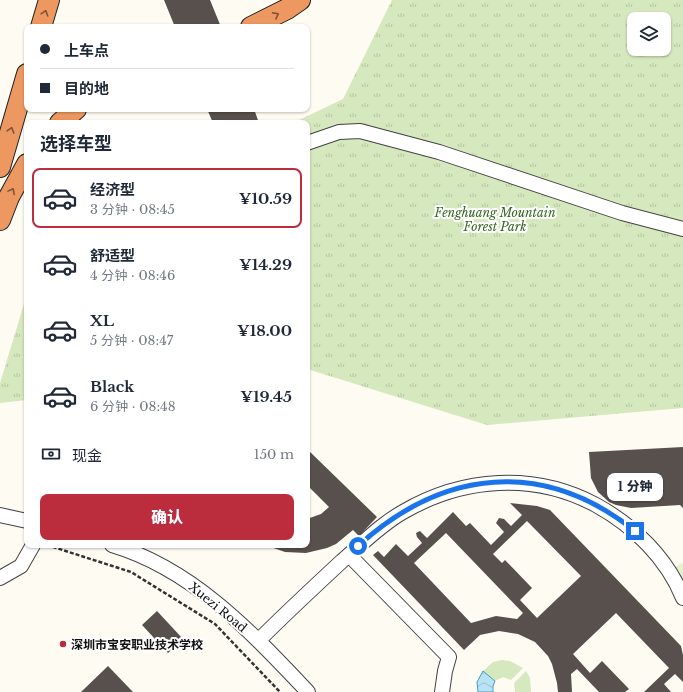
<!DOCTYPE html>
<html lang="zh">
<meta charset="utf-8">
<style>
:root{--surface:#fff;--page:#f2f2f3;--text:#1f2937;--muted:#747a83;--line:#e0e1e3;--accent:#bb2c3d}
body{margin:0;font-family:"Libre Baskerville","Noto Sans SC",serif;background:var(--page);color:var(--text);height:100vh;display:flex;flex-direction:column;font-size:15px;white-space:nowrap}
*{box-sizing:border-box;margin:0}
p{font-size:13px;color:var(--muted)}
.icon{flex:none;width:22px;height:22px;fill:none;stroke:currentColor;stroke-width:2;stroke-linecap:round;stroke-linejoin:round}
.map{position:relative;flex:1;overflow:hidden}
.panel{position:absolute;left:24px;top:120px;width:286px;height:428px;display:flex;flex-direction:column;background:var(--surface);border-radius:8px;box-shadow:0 1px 3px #0004}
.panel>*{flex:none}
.banner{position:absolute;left:24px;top:24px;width:286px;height:88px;border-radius:8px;box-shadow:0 1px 3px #0004;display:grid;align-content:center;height:88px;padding:0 16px;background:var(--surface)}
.tools{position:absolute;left:627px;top:12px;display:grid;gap:8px}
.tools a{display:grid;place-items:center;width:44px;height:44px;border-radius:8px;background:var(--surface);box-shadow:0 1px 3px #0004;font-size:20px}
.end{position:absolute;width:18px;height:18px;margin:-9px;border:5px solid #1a73e8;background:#fff;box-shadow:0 0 0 2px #fff}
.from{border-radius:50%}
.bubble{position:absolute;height:28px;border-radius:8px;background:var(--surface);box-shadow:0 1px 3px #0004;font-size:13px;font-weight:800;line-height:28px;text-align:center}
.banner b{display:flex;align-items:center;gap:14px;height:38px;font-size:15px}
.banner b+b{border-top:1px solid var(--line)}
.banner i{width:10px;height:10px;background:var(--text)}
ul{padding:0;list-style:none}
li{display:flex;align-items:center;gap:12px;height:60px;margin:0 8px 6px;padding:0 8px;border:2px solid transparent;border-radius:8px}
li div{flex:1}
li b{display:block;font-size:15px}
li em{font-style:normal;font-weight:800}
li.on{border-color:var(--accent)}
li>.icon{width:36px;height:36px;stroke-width:1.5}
h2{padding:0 16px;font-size:18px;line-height:48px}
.pay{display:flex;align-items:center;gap:10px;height:44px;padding:0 16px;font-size:15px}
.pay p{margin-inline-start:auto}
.cta{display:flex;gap:8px;margin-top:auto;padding:8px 16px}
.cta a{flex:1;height:46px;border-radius:8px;background:var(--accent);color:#fff;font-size:16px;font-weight:800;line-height:46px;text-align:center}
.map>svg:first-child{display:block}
.grass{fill:#d6e8bd}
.park{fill:url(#park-tufts);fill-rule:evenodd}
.pitch{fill:#e6f0ce}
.water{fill:url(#water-waves);stroke:#439cc8}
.building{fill:#58504c;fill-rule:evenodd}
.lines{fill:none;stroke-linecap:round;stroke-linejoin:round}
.minor-casing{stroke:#434343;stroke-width:16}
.highway-casing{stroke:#212121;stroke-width:22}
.path{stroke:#323232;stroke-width:2.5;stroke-dasharray:4 2;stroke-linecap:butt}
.minor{stroke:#fff;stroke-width:14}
.highway{stroke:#ee9861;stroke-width:20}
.oneway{stroke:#7f5438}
.route{stroke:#1a73e8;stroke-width:5}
.poi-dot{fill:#bb2c3d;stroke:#fff;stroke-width:1.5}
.labels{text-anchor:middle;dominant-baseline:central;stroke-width:4;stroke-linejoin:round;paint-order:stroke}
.park-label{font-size:12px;font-style:italic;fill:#346522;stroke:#fff}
.street-label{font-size:12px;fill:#101010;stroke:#fff}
.poi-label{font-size:12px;font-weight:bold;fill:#101010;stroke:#fff;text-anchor:start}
</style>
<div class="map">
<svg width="683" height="692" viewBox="0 0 683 692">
<defs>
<pattern id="park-tufts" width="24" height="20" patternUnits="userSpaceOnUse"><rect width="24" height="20" fill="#d6e8bd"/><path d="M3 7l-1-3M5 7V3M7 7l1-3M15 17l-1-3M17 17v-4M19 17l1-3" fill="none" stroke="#b7c6a1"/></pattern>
<pattern id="water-waves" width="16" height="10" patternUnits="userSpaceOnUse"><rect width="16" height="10" fill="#b9e2f4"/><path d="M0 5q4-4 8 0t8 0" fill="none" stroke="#9ec1d0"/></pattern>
</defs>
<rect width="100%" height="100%" fill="#fefbf3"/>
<!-- grass -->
<g class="grass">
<path d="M502,660L510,661L523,668L511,680L503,677L495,681L483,671L493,662Z"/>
<path d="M526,671L530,678L531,692H515L514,683Z"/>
</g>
<!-- park -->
<g class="park">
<path d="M392,0H683V408L487,425L307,369V123H293L343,99ZM634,19H664V49H634Z"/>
<path d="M27,294V400L0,403V383Z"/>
</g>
<!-- pitch -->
<path class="pitch" d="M683,562V581L674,568Z"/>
<!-- water -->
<path class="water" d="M483,671L495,681L493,686V692H478L477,682Z"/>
<!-- building -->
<g class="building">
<path d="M164,0H210L221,27H175Z"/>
<path d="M207,109H254L259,123H213Z"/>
<path d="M683,447V508L680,505L631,508L616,505L609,502L598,492L591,478L589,452Z"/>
<path d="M307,449L377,517L359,536L353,530L336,544L327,548L306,553L285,552L265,545H307V519L321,514L329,507L307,485Z"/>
<path d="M510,503L537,506L550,510L681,646L683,655V682L675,674L664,684L671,692H644L669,668L616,613L573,654L590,673L602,661L629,689L625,692H599L577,669L571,674L572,692H558L557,683L552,664L548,656L535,642L518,634L499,631L480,635L464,650L373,555L378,551L384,557L396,544L408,556L422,543L417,537L416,533L420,531L427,538L453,512L466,526L470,523L491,545L504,532L496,523L499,518L504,519L511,526L522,515ZM527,521L581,576L537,618L520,600L532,588L505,560L502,563L493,554ZM446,533L523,613L517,619L496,616L471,623L414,563Z"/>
<path d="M157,611L183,639L168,653L142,625Z"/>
<path d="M108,666L133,692H81Z"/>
</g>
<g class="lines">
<defs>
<g id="minor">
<path d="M307,143L339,132L360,131L439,152L622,213L683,229"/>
<path d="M0,515L27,521"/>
<path d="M112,545C193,569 252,633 308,692"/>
<path d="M349,555L449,657L445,671L442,692"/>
<path d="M0,578L21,566L33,545"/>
<path d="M259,640C286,613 314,587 342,561C362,544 380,525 403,512C463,477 534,472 596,505C634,526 667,558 683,598"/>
</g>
<g id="highway">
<path d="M41,27L49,0"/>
<path d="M251,27L287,9L300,0"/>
<path d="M60,123L76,109"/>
<path d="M0,167L27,74"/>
<path d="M0,220L9,197L27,164"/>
</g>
</defs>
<!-- minor casing -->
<use href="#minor" class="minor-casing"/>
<!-- highway casing -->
<use href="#highway" class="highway-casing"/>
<!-- path -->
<path class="path" d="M47,545L131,572L215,624L280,692"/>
<!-- minor -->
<use href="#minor" class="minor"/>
<!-- highway -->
<use href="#highway" class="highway"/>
</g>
<!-- one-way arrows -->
<defs><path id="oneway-chevron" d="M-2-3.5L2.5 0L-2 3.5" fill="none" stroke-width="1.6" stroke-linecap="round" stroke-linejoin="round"/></defs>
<g class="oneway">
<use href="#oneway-chevron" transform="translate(45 13) rotate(-73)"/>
<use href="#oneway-chevron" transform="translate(276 15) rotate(-28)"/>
<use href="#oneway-chevron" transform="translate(11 130) rotate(-74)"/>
<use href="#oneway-chevron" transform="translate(12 191) rotate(-62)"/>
</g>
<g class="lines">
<!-- route -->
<path class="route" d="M358,546C443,469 543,458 635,531"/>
</g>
<!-- markers -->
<circle class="poi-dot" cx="63" cy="644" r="4"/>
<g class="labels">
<!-- park labels -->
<g class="park-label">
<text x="495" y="212">Fenghuang Mountain<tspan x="495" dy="14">Forest Park</tspan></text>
</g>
<!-- street labels -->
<g class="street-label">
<text transform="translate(218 607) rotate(39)">Xuezi Road</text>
</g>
<!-- poi labels -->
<g class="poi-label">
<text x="71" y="644">深圳市宝安职业技术学校</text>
</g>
</g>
</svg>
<div class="tools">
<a><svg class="icon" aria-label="layers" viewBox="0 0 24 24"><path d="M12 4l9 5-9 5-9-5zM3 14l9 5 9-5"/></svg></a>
</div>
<i class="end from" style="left:358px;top:546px"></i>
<i class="end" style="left:635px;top:531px"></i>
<div class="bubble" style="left:607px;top:473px;width:56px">1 分钟</div>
<div class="banner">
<b><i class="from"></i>上车点</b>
<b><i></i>目的地</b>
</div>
<section class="panel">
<h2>选择车型</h2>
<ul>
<li class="on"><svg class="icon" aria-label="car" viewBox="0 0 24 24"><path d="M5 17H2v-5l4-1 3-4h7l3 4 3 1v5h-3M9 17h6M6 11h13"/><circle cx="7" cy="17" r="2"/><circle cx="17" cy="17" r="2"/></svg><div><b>经济型</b><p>3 分钟 · 08:45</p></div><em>¥10.59</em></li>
<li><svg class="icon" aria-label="car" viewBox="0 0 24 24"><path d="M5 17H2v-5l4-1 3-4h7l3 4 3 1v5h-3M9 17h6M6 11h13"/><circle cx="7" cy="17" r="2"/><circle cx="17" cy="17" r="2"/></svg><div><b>舒适型</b><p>4 分钟 · 08:46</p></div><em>¥14.29</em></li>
<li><svg class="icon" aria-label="car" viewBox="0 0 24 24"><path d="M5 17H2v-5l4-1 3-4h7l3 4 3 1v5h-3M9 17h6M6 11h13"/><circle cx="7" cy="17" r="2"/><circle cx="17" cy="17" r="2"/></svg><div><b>XL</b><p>5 分钟 · 08:47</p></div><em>¥18.00</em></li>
<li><svg class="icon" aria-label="car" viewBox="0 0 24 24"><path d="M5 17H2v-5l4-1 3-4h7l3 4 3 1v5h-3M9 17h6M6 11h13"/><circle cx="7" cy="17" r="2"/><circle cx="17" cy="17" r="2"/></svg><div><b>Black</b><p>6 分钟 · 08:48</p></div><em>¥19.45</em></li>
</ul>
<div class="pay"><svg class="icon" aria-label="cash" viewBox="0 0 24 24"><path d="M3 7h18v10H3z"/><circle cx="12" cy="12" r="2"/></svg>现金<p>150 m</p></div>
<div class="cta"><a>确认</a></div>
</section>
</div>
